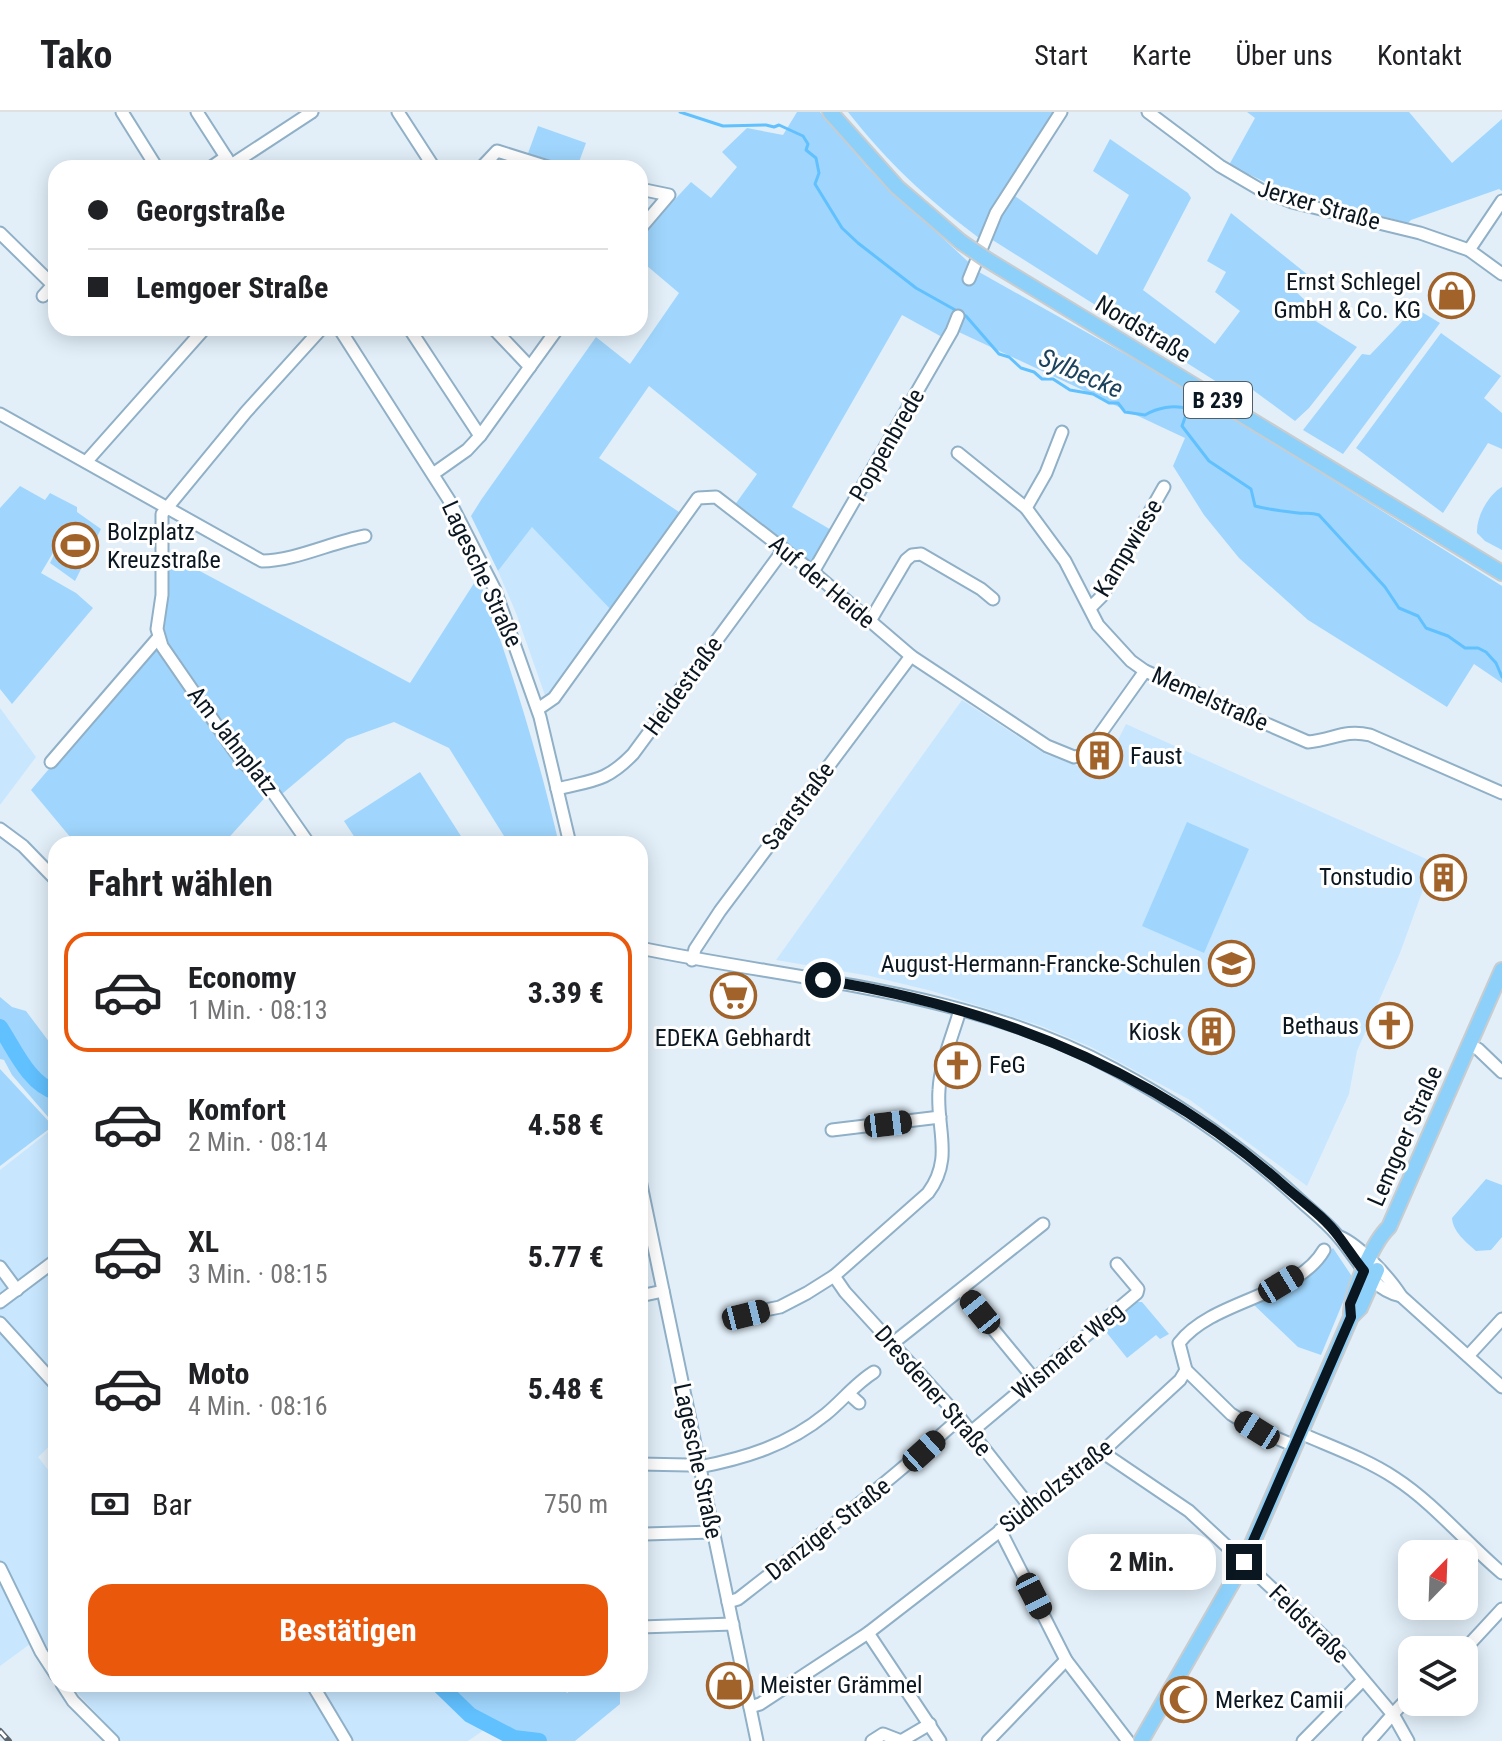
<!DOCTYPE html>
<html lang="de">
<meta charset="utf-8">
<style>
:root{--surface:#fff;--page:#f2f2f2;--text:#202124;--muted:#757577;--line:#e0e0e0;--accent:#ea580c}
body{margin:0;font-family:"Roboto Condensed",sans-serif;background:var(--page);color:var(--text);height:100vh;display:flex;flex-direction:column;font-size:30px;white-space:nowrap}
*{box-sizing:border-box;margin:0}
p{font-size:26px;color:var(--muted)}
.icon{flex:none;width:44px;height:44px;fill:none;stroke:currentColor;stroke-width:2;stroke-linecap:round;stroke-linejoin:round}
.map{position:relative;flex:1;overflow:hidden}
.sheet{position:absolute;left:48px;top:724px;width:600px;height:856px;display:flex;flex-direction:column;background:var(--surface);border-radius:24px;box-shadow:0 4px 20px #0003}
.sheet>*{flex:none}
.top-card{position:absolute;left:48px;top:48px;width:600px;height:176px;border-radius:24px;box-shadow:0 4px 20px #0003;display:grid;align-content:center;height:176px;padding:0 40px;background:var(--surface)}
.needle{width:52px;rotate:23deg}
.buttons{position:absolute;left:1398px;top:1428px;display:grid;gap:16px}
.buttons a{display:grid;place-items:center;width:80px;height:80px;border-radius:16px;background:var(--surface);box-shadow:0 4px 20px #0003;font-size:40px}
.end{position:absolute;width:36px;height:36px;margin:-18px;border:10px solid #0b1720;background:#fff;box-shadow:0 0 0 4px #fff}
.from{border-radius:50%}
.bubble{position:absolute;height:56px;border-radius:24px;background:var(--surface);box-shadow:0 4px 20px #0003;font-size:26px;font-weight:700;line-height:56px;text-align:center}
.car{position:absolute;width:24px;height:48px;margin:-24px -12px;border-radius:10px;box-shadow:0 0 6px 2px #0007;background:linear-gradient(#222 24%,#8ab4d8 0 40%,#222 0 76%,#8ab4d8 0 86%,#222 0)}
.top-card b{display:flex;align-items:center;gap:28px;height:76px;font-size:30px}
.top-card b+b{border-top:2px solid var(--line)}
.top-card i{width:20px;height:20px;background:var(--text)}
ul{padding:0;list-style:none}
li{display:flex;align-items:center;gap:24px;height:120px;margin:0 16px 12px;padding:0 24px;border:4px solid transparent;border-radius:24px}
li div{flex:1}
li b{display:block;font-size:30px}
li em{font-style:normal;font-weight:700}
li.on{border-color:var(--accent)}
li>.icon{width:72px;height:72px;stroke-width:1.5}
h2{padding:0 40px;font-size:36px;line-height:96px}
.pay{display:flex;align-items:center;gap:20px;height:88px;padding:0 40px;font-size:30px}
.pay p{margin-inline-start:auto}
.cta{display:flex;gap:16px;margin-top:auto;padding:16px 40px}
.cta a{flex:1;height:92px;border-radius:24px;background:var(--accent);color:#fff;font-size:32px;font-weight:700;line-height:92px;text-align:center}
header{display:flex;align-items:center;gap:48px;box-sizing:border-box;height:112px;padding:0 40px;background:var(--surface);border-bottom:2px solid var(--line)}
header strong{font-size:38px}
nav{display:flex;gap:44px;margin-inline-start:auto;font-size:28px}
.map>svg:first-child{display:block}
.built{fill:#c8e7ff}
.green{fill:#a0d6fd}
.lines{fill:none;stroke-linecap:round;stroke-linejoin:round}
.stream{stroke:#61c0fe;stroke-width:3}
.river{stroke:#61c0fe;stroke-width:16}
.minor-casing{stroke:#90b0c7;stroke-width:15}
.major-casing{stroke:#c9ccce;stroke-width:18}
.minor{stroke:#fff;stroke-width:11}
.major{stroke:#8dd1fb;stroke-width:14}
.rail-casing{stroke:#5a6670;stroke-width:6}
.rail{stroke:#fff;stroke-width:3;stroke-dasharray:9;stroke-linecap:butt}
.major-bridge-casing{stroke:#c9ccce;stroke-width:18;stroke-linecap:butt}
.major-bridge{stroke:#8dd1fb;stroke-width:14}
.route{stroke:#0b1720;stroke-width:10}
.labels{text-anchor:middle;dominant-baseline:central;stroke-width:6;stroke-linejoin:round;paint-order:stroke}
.shield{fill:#fff;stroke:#545d63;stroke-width:2}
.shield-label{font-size:22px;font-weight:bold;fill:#0b1720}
.street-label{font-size:24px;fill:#0b1720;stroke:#fff}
.poi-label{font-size:24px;fill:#0b1720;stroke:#fff;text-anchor:end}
.water-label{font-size:26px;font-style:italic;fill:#1c435d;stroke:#fff}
</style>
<header>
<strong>Tako</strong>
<nav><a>Start</a><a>Karte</a><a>Über uns</a><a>Kontakt</a></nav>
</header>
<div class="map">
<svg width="1502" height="1629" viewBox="0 0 1502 1629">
<rect width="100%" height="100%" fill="#e2eff9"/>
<!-- built -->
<g class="built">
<path d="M532,414L612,499L547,589L516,501L498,459Z"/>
<path d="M962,588L1045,642L1101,662L1126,612L1433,750L1400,841L1357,939L1349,982L1307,1074L1190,988L1091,935L1041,914L932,879L870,864L776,848Z"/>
<path d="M0,596L36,645L0,693Z"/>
<path d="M56,1014V1328L38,1345L56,1368V1551L41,1524L0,1554V1058Z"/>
<path d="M69,1572H432L442,1587L484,1618L468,1629H122Z"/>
</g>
<!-- green -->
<g class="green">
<path d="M797,0H820L867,55L979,160L1184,275L1502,474V571L1474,552L1447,595L1308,508L1239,446L1204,403L1173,354L1185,326L948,215L942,225L902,203L792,395L833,419L812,453L734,394L757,362L649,274L599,346L682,402L612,499L532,415L498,459L471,404L481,388L596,225L630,252L679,181L640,148V125L691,70L711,86L737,55L722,40L747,16L783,23Z"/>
<path d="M848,0H1060L979,126C926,86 889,52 848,0Z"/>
<path d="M1247,0H1409L1452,51L1502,7V79L1499,77L1411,108L1408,111L1282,78L1229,53L1255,6Z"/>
<path d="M538,14L586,31L579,50L572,56H560L527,44Z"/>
<path d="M1110,27L1188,81L1191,86L1143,178L1215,232L1240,199L1215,180L1226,160L1207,149L1231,101L1308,163L1294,178L1307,190L1298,198L1357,235L1309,296L1295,309L1242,270L1236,278L1228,277L991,127L992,117L1012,82L1097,143L1129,83L1093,59Z"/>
<path d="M1415,196L1440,211L1343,342L1303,318L1362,242L1370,243Z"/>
<path d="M1441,221L1501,264L1484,286L1502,301V337L1488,331L1443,401L1356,336Z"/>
<path d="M20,374L45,388L50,381L77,395V400L101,417L75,469L50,451L63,424L41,461L76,481L93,496L12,592L0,577V396Z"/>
<path d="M1502,375V438L1485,429L1477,421C1476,405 1488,383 1502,375Z"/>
<path d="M168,457H196L410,571L478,465C511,555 537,638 559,732H509L449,636L394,610L347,627L282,682L231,623L168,535C158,511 169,484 168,457Z"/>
<path d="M158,535L269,681L223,732H76L31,678L152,536Z"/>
<path d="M420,660L466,732H359L344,709Z"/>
<path d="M1187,710L1249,737L1204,841L1142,814Z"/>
<path d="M0,885L12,895L26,899L56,939L55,1013L12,963L4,948L0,947Z"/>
<path d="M0,957L53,1014L0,1054Z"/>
<path d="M1486,1067L1502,1073V1125L1491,1138L1476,1139C1466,1130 1453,1120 1452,1106Z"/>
<path d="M1333,1136L1353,1166L1321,1243L1298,1235L1252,1191L1310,1159Z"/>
<path d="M1136,1190H1142L1169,1222L1160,1227L1156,1223L1127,1246L1103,1216Z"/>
<path d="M446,1572H560L567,1581L576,1575L620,1572V1592L575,1629H542C532,1620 523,1626 512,1622C485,1612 465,1593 446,1572Z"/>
</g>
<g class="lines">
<!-- stream -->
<path class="stream" d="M680,0L723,14L766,13L774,15L779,13L803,24L808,32L806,38L816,46L819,61L815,72L842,116L858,131L916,176L966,204L999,242L1009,245L1021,256L1034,260L1042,267H1053L1070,278L1093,282L1109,291H1118L1125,300L1145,303C1157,296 1174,292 1188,297L1182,314L1209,349L1251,377L1255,394C1270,398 1283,399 1298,401C1306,402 1311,400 1319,403L1385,475L1399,496L1418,504L1426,516L1448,524L1465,536H1478L1486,540L1496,551L1502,565"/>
<!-- river -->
<g class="river">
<path d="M0,915C15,938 29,972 56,980"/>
<path d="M438,1572L470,1603L514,1626L539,1629"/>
</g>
<defs>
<g id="minor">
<path d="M122,0L157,56"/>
<path d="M197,0L233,56"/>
<path d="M398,0L433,54"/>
<path d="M1148,0L1220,54L1261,78L1292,90L1420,121L1469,138L1502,162"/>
<path d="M231,53L312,0"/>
<path d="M210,56L226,45"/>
<path d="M481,56L497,39L551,56"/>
<path d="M640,77L669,83L640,117"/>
<path d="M0,121L53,173L56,171"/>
<path d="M1469,138L1502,89"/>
<path d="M969,167L996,101L1061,0"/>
<path d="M43,184L53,173"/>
<path d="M339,216L449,388L495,478L540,605L570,732"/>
<path d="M409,216L480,324"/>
<path d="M493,216L530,255"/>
<path d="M0,302L262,449C294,449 332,430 365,424"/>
<path d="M958,341L1026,396L1065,449L1098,513L1131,549L1145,559L1308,630C1333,628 1344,617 1370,623L1502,681"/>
<path d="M86,350L205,216"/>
<path d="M433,362L467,338L480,324L558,216"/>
<path d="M1026,396L1046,361L1062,320"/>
<path d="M813,460L952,219L958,204"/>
<path d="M1090,496L1102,484L1164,375"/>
<path d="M870,509L906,448L912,443L921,442L981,477L993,487"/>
<path d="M538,597L554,586L698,386L716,385L813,460L911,544L1047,634L1074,645L1083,643L1088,639L1145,559"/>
<path d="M51,650L158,526"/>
<path d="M557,677C593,668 606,670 633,642L784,437"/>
<path d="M0,717L23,734L56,768"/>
<path d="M309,732L270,676L241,648L231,634L162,534L157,517L162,483V402L246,300L322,216"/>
<path d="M640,836C799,869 969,878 1114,957C1181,993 1246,1038 1302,1090C1313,1100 1327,1111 1337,1123C1357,1145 1369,1177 1401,1184"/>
<path d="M692,848L695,837L720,799L911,544"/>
<path d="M1469,933L1478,937L1502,960"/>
<path d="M832,1018L940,1005"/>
<path d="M640,1068L757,1629"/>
<path d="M1340,1125C1359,1133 1389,1165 1401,1184L1502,1275"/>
<path d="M0,1155L17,1178"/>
<path d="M834,1164L845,1180L960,1306L1030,1395"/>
<path d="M961,1178L1035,1268"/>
<path d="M640,1184L663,1179"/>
<path d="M0,1190L56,1148"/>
<path d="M729,1205L780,1195L807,1181L834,1164L928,1081C954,1046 936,1017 939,978C940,952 953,923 960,898"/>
<path d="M0,1211L56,1273"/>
<path d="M893,1231L1043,1112"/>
<path d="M1468,1244L1502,1207"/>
<path d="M1186,1258L1231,1302L1257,1318L1295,1334"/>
<path d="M849,1282L859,1291"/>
<path d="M971,1320L1137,1181L1138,1177L1117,1152"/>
<path d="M1300,1321C1332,1335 1366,1347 1395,1366C1435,1392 1466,1431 1502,1461"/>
<path d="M1102,1340L1189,1399L1319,1520L1341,1541L1394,1604L1408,1629"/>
<path d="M640,1352L688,1353L698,1350"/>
<path d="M699,1355C746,1346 788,1333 826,1302C842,1289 856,1271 874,1260"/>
<path d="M1000,1418L1066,1548L1128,1629"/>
<path d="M645,1422L713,1420"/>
<path d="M0,1456L41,1540L56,1563"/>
<path d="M728,1490L738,1487C814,1428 889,1370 960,1306"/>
<path d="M640,1515L733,1512"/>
<path d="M868,1521L940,1629"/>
<path d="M1464,1538L1502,1497"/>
<path d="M62,1572L73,1589L113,1629"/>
<path d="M312,1572L346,1629"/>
<path d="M750,1595L760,1592L868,1521L1102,1340L1180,1268L1186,1258L1179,1231C1213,1187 1297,1185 1324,1138"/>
<path d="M872,1629L883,1622L901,1629L930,1612"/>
<path d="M988,1629L1066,1548"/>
<path d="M1303,1629L1363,1568"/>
<path d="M1369,1629C1384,1614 1396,1596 1412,1583"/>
</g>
<g id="major">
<path d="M830,0L897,75L961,130"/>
<path d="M986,147L1502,461"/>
<path d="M1351,1205C1350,1182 1373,1130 1389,1115L1502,858"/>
<path d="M1141,1629L1244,1450L1351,1205L1360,1196L1377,1158"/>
</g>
</defs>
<!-- minor casing -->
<use href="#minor" class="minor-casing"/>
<!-- major casing -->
<use href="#major" class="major-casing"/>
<!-- minor -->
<use href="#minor" class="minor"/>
<!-- major -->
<use href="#major" class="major"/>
<defs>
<path id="rail" d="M0,1619L9,1629"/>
</defs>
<!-- rail casing -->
<use href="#rail" class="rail-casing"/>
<!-- rail -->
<use href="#rail" class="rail"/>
<defs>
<path id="major-bridge" d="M961,130L986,147"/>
</defs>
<!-- major-bridge casing -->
<use href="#major-bridge" class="major-bridge-casing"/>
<!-- major-bridge -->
<use href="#major-bridge" class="major-bridge"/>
</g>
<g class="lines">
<!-- route -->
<path class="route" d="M823,868C993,895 1151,956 1282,1072C1300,1088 1325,1105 1339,1125C1348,1137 1355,1148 1364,1159L1350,1192L1351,1205L1244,1450"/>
</g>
<!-- icons -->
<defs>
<symbol id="shop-ring" viewBox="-11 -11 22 22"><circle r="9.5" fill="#fff" stroke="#a16329" stroke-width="1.5"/><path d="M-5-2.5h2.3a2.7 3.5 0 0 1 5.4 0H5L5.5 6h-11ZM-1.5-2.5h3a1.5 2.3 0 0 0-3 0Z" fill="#a16329"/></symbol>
<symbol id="stadium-ring" viewBox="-11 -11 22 22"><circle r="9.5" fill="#fff" stroke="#a16329" stroke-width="1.5"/><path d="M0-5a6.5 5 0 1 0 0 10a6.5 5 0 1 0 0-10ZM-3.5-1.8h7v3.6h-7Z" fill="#a16329"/></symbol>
<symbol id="building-ring" viewBox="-11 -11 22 22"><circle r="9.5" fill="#fff" stroke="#a16329" stroke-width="1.5"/><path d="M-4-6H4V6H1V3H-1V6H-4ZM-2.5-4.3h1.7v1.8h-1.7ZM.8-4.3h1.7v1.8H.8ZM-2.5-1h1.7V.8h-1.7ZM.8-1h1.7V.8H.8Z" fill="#a16329"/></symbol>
<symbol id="school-ring" viewBox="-11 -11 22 22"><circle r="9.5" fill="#fff" stroke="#a16329" stroke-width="1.5"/><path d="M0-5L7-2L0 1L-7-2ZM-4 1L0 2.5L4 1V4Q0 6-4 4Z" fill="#a16329"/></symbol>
<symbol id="supermarket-ring" viewBox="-11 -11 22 22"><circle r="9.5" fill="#fff" stroke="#a16329" stroke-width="1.5"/><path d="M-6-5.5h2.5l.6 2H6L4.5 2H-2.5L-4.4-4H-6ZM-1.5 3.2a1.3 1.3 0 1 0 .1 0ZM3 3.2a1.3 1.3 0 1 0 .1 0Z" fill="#a16329"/></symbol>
<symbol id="church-ring" viewBox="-11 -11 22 22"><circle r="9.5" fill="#fff" stroke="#a16329" stroke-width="1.5"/><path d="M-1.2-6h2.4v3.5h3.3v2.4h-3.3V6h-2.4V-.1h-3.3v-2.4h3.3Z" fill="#a16329"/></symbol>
<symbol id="mosque-ring" viewBox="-11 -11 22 22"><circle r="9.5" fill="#fff" stroke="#a16329" stroke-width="1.5"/><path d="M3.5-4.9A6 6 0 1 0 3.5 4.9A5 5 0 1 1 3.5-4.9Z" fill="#a16329"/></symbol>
</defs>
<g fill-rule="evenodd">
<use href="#shop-ring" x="1426" y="158" width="51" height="51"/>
<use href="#stadium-ring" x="50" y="408" width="51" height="51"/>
<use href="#building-ring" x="1074" y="618" width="51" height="51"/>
<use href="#building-ring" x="1418" y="740" width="51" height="51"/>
<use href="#school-ring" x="1206" y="826" width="51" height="51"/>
<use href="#supermarket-ring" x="708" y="858" width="51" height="51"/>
<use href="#church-ring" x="1364" y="888" width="51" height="51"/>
<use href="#building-ring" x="1186" y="894" width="51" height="51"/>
<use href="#church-ring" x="932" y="928" width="51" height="51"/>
<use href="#shop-ring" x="704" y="1548" width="51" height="51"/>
<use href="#mosque-ring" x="1158" y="1562" width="51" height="51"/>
</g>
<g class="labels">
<!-- shield labels -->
<rect class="shield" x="1184" y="270" width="68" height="36" rx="6"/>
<g class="shield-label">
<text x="1218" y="288">B 239</text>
</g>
<!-- street labels -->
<g class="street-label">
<text transform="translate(1319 93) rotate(16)">Jerxer Straße</text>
<text transform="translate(1143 217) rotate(31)">Nordstraße</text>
<text transform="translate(887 333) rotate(-60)">Poppenbrede</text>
<text transform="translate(1128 436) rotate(-59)">Kampwiese</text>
<text transform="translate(482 462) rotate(65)">Lagesche Straße</text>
<text transform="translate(822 470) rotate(40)">Auf der Heide</text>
<text transform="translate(683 574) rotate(-54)">Heidestraße</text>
<text transform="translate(1210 587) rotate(24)">Memelstraße</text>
<text transform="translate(233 629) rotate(52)">Am Jahnplatz</text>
<text transform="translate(798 694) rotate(-53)">Saarstraße</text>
<text transform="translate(1405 1024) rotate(-66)">Lemgoer Straße</text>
<text transform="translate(1068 1239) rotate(-40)">Wismarer Weg</text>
<text transform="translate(933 1279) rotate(49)">Dresdener Straße</text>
<text transform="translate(698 1349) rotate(78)">Lagesche Straße</text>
<text transform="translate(1056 1374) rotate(-38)">Südholzstraße</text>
<text transform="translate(828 1417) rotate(-38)">Danziger Straße</text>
<text transform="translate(1309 1512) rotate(44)">Feldstraße</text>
</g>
<!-- poi labels -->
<g class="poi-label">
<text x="1421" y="170">Ernst Schlegel<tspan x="1421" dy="28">GmbH &amp; Co. KG</tspan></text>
<text x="107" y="420" text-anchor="start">Bolzplatz<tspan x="107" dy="28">Kreuzstraße</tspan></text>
<text x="1130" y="644" text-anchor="start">Faust</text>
<text x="1413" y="765">Tonstudio</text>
<text x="1201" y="852">August-Hermann-Francke-Schulen</text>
<text x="1359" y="914">Bethaus</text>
<text x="1181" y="920">Kiosk</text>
<text x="733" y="926" text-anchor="middle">EDEKA Gebhardt</text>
<text x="989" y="953" text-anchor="start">FeG</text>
<text x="760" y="1573" text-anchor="start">Meister Grämmel</text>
<text x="1215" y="1588" text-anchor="start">Merkez Camii</text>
</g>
<!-- water labels -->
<g class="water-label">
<text transform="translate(1081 261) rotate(23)">Sylbecke</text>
</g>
</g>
</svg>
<div class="buttons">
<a><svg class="needle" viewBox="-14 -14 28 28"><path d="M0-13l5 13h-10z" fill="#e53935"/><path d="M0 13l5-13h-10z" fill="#757577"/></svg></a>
<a><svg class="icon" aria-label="layers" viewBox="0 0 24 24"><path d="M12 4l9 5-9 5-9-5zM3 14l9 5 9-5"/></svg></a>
</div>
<i class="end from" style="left:823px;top:868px"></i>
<i class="end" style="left:1244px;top:1450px"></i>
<div class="bubble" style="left:1068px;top:1422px;width:148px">2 Min.</div>
<i class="car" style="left:888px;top:1012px;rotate:83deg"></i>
<i class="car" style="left:1281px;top:1172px;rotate:59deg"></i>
<i class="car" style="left:980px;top:1200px;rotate:321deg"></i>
<i class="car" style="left:746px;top:1203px;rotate:76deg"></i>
<i class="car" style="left:1257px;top:1318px;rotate:302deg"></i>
<i class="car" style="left:924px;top:1339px;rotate:48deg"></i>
<i class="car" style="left:1034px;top:1484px;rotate:153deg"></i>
<div class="top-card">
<b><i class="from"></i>Georgstraße</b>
<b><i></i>Lemgoer Straße</b>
</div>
<section class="sheet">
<h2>Fahrt wählen</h2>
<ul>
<li class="on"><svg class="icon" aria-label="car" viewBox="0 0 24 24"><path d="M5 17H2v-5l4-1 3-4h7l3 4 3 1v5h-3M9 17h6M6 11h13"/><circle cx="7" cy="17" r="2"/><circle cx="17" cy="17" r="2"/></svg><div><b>Economy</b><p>1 Min. · 08:13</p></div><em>3.39 €</em></li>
<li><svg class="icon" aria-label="car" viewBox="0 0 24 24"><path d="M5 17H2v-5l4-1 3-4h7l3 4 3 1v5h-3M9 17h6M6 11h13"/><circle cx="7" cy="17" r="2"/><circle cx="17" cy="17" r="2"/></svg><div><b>Komfort</b><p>2 Min. · 08:14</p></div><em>4.58 €</em></li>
<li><svg class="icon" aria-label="car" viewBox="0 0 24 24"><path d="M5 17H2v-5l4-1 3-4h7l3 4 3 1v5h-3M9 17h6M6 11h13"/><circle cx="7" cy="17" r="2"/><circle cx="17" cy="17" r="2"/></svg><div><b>XL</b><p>3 Min. · 08:15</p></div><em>5.77 €</em></li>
<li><svg class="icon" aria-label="car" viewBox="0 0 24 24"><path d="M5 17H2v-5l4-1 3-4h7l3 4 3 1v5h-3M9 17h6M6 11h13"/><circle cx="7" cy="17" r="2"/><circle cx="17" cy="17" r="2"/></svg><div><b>Moto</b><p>4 Min. · 08:16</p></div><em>5.48 €</em></li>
</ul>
<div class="pay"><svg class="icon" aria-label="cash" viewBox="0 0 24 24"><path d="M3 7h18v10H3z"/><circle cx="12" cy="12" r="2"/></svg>Bar<p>750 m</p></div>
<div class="cta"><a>Bestätigen</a></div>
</section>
</div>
